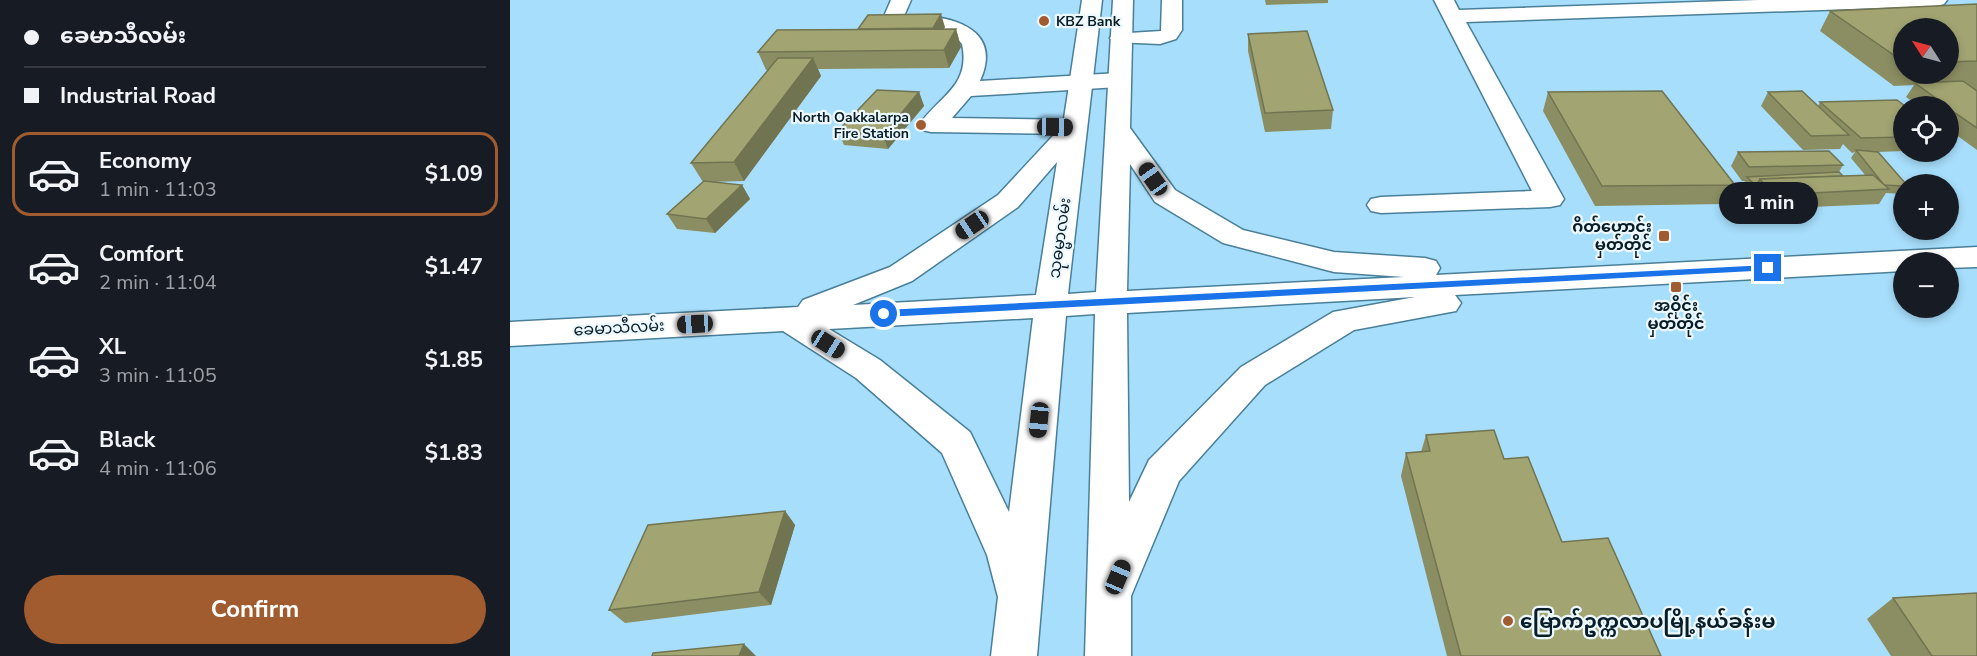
<!DOCTYPE html>
<meta charset="utf-8">
<style>
:root{--surface:#171b24;--page:#20242c;--text:#f1f3f6;--muted:#9ea1a6;--line:#363941;--accent:#a05b2f}
body{margin:0;font-family:"Nunito Sans","Noto Sans Myanmar",sans-serif;background:var(--page);color:var(--text);height:100vh;display:flex;flex-direction:column;font-size:22px;white-space:nowrap}
*{box-sizing:border-box;margin:0}
p{font-size:20px;color:var(--muted)}
.icon{flex:none;width:33px;height:33px;fill:none;stroke:currentColor;stroke-width:2;stroke-linecap:round;stroke-linejoin:round}
.map{position:relative;flex:1;overflow:hidden}
.details{display:flex;flex-direction:column;background:var(--surface);width:510px}
.details>*{flex:none}
.banner{display:grid;align-content:center;height:132px;padding:0 24px;background:var(--surface)}
.needle{width:39px;rotate:306deg}
.tools{position:absolute;left:1383px;top:18px;display:grid;gap:12px}
.tools a{display:grid;place-items:center;width:66px;height:66px;border-radius:50%;background:var(--surface);box-shadow:0 3px 9px #0003;font-size:30px}
.end{position:absolute;width:27px;height:27px;margin:-14px;border:8px solid #1a73e8;background:#fff;box-shadow:0 0 0 3px #fff}
.from{border-radius:50%}
.bubble{position:absolute;height:42px;border-radius:21px;background:var(--surface);box-shadow:0 3px 9px #0003;font-size:20px;font-weight:700;line-height:42px;text-align:center}
.car{position:absolute;width:18px;height:36px;margin:-18px -9px;border-radius:8px;box-shadow:0 0 4px 2px #0007;background:linear-gradient(#222 24%,#8ab4d8 0 40%,#222 0 76%,#8ab4d8 0 86%,#222 0)}
.banner b{display:flex;align-items:center;gap:21px;height:57px;font-size:22px}
.banner b+b{border-top:2px solid var(--line)}
.banner i{width:15px;height:15px;background:var(--text)}
ul{padding:0;list-style:none}
li{display:flex;align-items:center;gap:18px;height:84px;margin:0 12px 9px;padding:0 12px;border:3px solid transparent;border-radius:18px}
li div{flex:1}
li b{display:block;font-size:22px}
li em{font-style:normal;font-weight:700}
li.current{border-color:var(--accent)}
li>.icon{width:54px;height:54px;stroke-width:1.5}
.button{display:flex;gap:12px;margin-top:auto;padding:12px 24px}
.button a{flex:1;height:69px;border-radius:36px;background:var(--accent);color:#fff;font-size:24px;font-weight:700;line-height:69px;text-align:center}
main{display:flex;flex:1;min-height:0}
.map>svg:first-child{display:block}
.lines{fill:none;stroke-linecap:round;stroke-linejoin:round}
.minor-casing{stroke:#497f98;stroke-width:3}
.major-casing{stroke:#497f98;stroke-width:3}
.minor{fill:#fff;fill-rule:evenodd}
.major{fill:#fff;fill-rule:evenodd}
.wall{fill:#8b8e62;fill-rule:evenodd}
.shaded-wall{fill:#717450}
.building{fill:#a2a572;stroke:#717450;stroke-width:1.5}
.route{fill:#1a73e8}
.poi-dot{fill:#a05b2f;stroke:#edf8fe;stroke-width:2}
.labels{text-anchor:middle;dominant-baseline:central;stroke-width:4.5;stroke-linejoin:round;paint-order:stroke}
.far-poi-label{font-size:14px;font-weight:bold;fill:#071d27;stroke:#edf8fe;text-anchor:start}
.poi-label{font-size:16px;font-weight:bold;fill:#071d27;stroke:#edf8fe;text-anchor:end}
.street-label{font-size:16px;fill:#071d27;stroke:#edf8fe}
.near-poi-label{font-size:20px;font-weight:bold;fill:#071d27;stroke:#edf8fe;text-anchor:start}
</style>
<main>
<section class="details">
<div class="banner">
<b><i class="from"></i>ခေမာသီလမ်း</b>
<b><i></i>Industrial Road</b>
</div>
<ul>
<li class="current"><svg class="icon" aria-label="car" viewBox="0 0 24 24"><path d="M5 17H2v-5l4-1 3-4h7l3 4 3 1v5h-3M9 17h6M6 11h13"/><circle cx="7" cy="17" r="2"/><circle cx="17" cy="17" r="2"/></svg><div><b>Economy</b><p>1 min · 11:03</p></div><em>$1.09</em></li>
<li><svg class="icon" aria-label="car" viewBox="0 0 24 24"><path d="M5 17H2v-5l4-1 3-4h7l3 4 3 1v5h-3M9 17h6M6 11h13"/><circle cx="7" cy="17" r="2"/><circle cx="17" cy="17" r="2"/></svg><div><b>Comfort</b><p>2 min · 11:04</p></div><em>$1.47</em></li>
<li><svg class="icon" aria-label="car" viewBox="0 0 24 24"><path d="M5 17H2v-5l4-1 3-4h7l3 4 3 1v5h-3M9 17h6M6 11h13"/><circle cx="7" cy="17" r="2"/><circle cx="17" cy="17" r="2"/></svg><div><b>XL</b><p>3 min · 11:05</p></div><em>$1.85</em></li>
<li><svg class="icon" aria-label="car" viewBox="0 0 24 24"><path d="M5 17H2v-5l4-1 3-4h7l3 4 3 1v5h-3M9 17h6M6 11h13"/><circle cx="7" cy="17" r="2"/><circle cx="17" cy="17" r="2"/></svg><div><b>Black</b><p>4 min · 11:06</p></div><em>$1.83</em></li>
</ul>
<div class="button"><a>Confirm</a></div>
</section>
<div class="map">
<svg width="1467" height="656" viewBox="0 0 1467 656">
<rect width="100%" height="100%" fill="#a7defb"/>
<g class="lines">
<defs>
<g id="minor">
<path d="M381,0H401L394,16C435,14 495,25 470,81L609,73L617,75L620,80L617,85L609,87L461,96L442,118L565,120L574,122L577,127L574,132L565,134L421,132L412,130L409,125C429,96 461,86 452,44C431,16 386,41 372,21Z"/>
<path d="M652,0H672V30L666,39L650,44L603,42L600,38L603,34L651,31Z"/>
<path d="M924,0H944L949,10L1248,0H1437L1434,4L1427,6L956,22L1054,199L1050,205L1040,207L871,213L861,211L857,205L861,199L871,197L1022,191Z"/>
</g>
<path id="major" d="M572,0H592L558,294L586,292L603,0H623L620,128L665,190L733,230L824,252L915,258L926,261L930,268L926,275L1467,247V267L1438,268V262H1394V271L945,295L951,303L946,311L844,330L755,385L669,481L621,596V656H575L585,314L556,316L527,656H481L488,597L477,555L432,453L346,378L273,331L0,346V322L288,307L293,300L380,267L488,195L553,125ZM547,162L526,295L343,305L402,281L508,207ZM620,164L645,202L713,243L824,272L894,277L617,291ZM905,297L823,312L731,367L639,460L619,502L617,313ZM523,318L499,512L460,432L370,360L319,329Z"/>
</defs>
<!-- minor casing -->
<use href="#minor" class="minor-casing"/>
<!-- major casing -->
<use href="#major" class="major-casing"/>
<!-- minor -->
<use href="#minor" class="minor"/>
<!-- major -->
<use href="#major" class="major"/>
</g>
<!-- wall -->
<g class="wall">
<path d="M755,0H818V3L756,5Z"/>
<path d="M1467,4V150L1438,129V106H1409L1396,97L1404,85L1384,86L1310,31L1320,11ZM1394,28H1438V74H1394Z"/>
<path d="M435,27L433,29H446L451,47L439,68L308,69L311,76L234,181L203,182L232,185L240,199L205,233L167,229L157,214L193,182L181,163L258,70H256L248,52L348,30V29Z"/>
<path d="M738,34L823,110L821,129L755,132L738,51Z"/>
<path d="M409,92L414,106L378,149L334,145L328,131Z"/>
<path d="M1038,92L1225,185L1214,204L1085,206L1033,111Z"/>
<path d="M1258,92L1308,106L1310,102L1394,106V151L1368,152L1394,184V191L1391,194L1376,193L1369,204L1254,209L1242,194L1233,185L1235,181H1232L1221,166L1228,152L1333,165L1329,172L1333,176L1355,175L1341,158L1345,152L1342,153L1333,144L1330,149L1293,150L1251,106Z"/>
<path d="M916,435L994,459L1052,542L1151,656H937L891,476L896,453L911,452Z"/>
<path d="M275,511L285,525L261,605L115,623L99,610Z"/>
<path d="M1383,598L1467,656H1381L1357,619Z"/>
</g>
<!-- shaded-wall -->
<g class="shaded-wall">
<path d="M431,14L435,27L426,41L423,28Z"/>
<path d="M446,29L451,47L439,68L434,50Z"/>
<path d="M303,58L311,76L234,181L224,162Z"/>
<path d="M409,92L414,106L378,149L373,135Z"/>
<path d="M232,185L240,199L205,233L196,219Z"/>
<path d="M275,511L285,525L261,605L249,592Z"/>
<path d="M234,644L246,656H229Z"/>
</g>
<!-- building -->
<g class="building">
<path d="M1467,4V61L1438,62V28H1394V62L1320,11Z"/>
<path d="M431,14L423,28L348,29L358,15Z"/>
<path d="M446,29L434,50L248,52L267,30Z"/>
<path d="M797,31L823,110L755,113L738,34Z"/>
<path d="M268,58H303L224,162L181,163Z"/>
<path d="M1453,81L1467,91V128L1438,108V106H1437L1405,83Z"/>
<path d="M367,90L409,92L373,135L328,131Z"/>
<path d="M1152,91L1225,185L1092,186L1038,92Z"/>
<path d="M1292,91L1339,135L1301,136L1258,92Z"/>
<path d="M1387,100L1395,106H1394V137L1351,138L1310,102Z"/>
<path d="M1346,150L1368,152L1396,184H1394V186L1374,185Z"/>
<path d="M1319,151L1333,165L1239,167L1228,152Z"/>
<path d="M1329,172L1333,176L1250,179L1246,186L1237,177Z"/>
<path d="M1363,175L1379,189L1262,195L1250,179Z"/>
<path d="M194,181L232,185L196,219L157,214Z"/>
<path d="M984,430L994,459L1018,457L1052,542L1098,538L1151,656H951L896,453L920,451L916,435Z"/>
<path d="M275,511L249,592L99,610L138,525Z"/>
<path d="M1467,593V656H1422L1383,598Z"/>
<path d="M234,644L229,656H142L143,653Z"/>
</g>
<!-- route -->
<path class="route" d="M1258,265L1262,266V270L374,317L369,314L374,310Z"/>
<!-- markers -->
<g class="poi-dot">
<circle cx="534" cy="21" r="6"/>
<circle cx="411" cy="125" r="6"/>
<rect x="1148" y="230" width="12" height="12" rx="3"/>
<rect x="1160" y="281" width="12" height="12" rx="3"/>
<circle cx="998" cy="621" r="6"/>
</g>
<g class="labels">
<!-- far-poi labels -->
<g class="far-poi-label">
<text x="546" y="21">KBZ Bank</text>
<text x="399" y="117" text-anchor="end">North Oakkalarpa<tspan x="399" dy="16">Fire Station</tspan></text>
</g>
<!-- poi labels -->
<g class="poi-label">
<text x="1142" y="227">ဂိတ်ဟောင်း<tspan x="1142" dy="18">မှတ်တိုင်</tspan></text>
<text x="1166" y="306" text-anchor="middle">အဝိုင်း<tspan x="1166" dy="18">မှတ်တိုင်</tspan></text>
</g>
<!-- street labels -->
<g class="street-label">
<text transform="translate(550 238) rotate(-82)">သုဓမ္မာလမ်း</text>
<text transform="translate(109 328) rotate(-3)">ခေမာသီလမ်း</text>
</g>
<!-- near-poi labels -->
<g class="near-poi-label">
<text x="1010" y="621">မြောက်ဥက္ကလာပမြို့နယ်ခန်းမ</text>
</g>
</g>
</svg>
<div class="tools">
<a><svg class="needle" viewBox="-14 -14 28 28"><path d="M0-13l5 13h-10z" fill="#e53935"/><path d="M0 13l5-13h-10z" fill="#9ea1a6"/></svg></a>
<a><svg class="icon" aria-label="locate" viewBox="0 0 24 24"><circle cx="12" cy="12" r="6"/><path d="M12 2v4M12 18v4M2 12h4M18 12h4"/></svg></a>
<a>+</a>
<a>−</a>
</div>
<i class="end from" style="left:374px;top:314px"></i>
<i class="end" style="left:1258px;top:268px"></i>
<div class="bubble" style="left:1209px;top:182px;width:99px">1 min</div>
<i class="car" style="left:545px;top:127px;rotate:91deg"></i>
<i class="car" style="left:643px;top:179px;rotate:325deg"></i>
<i class="car" style="left:462px;top:225px;rotate:236deg"></i>
<i class="car" style="left:185px;top:324px;rotate:267deg"></i>
<i class="car" style="left:318px;top:344px;rotate:122deg"></i>
<i class="car" style="left:529px;top:420px;rotate:186deg"></i>
<i class="car" style="left:608px;top:577px;rotate:23deg"></i>
</div>
</main>
